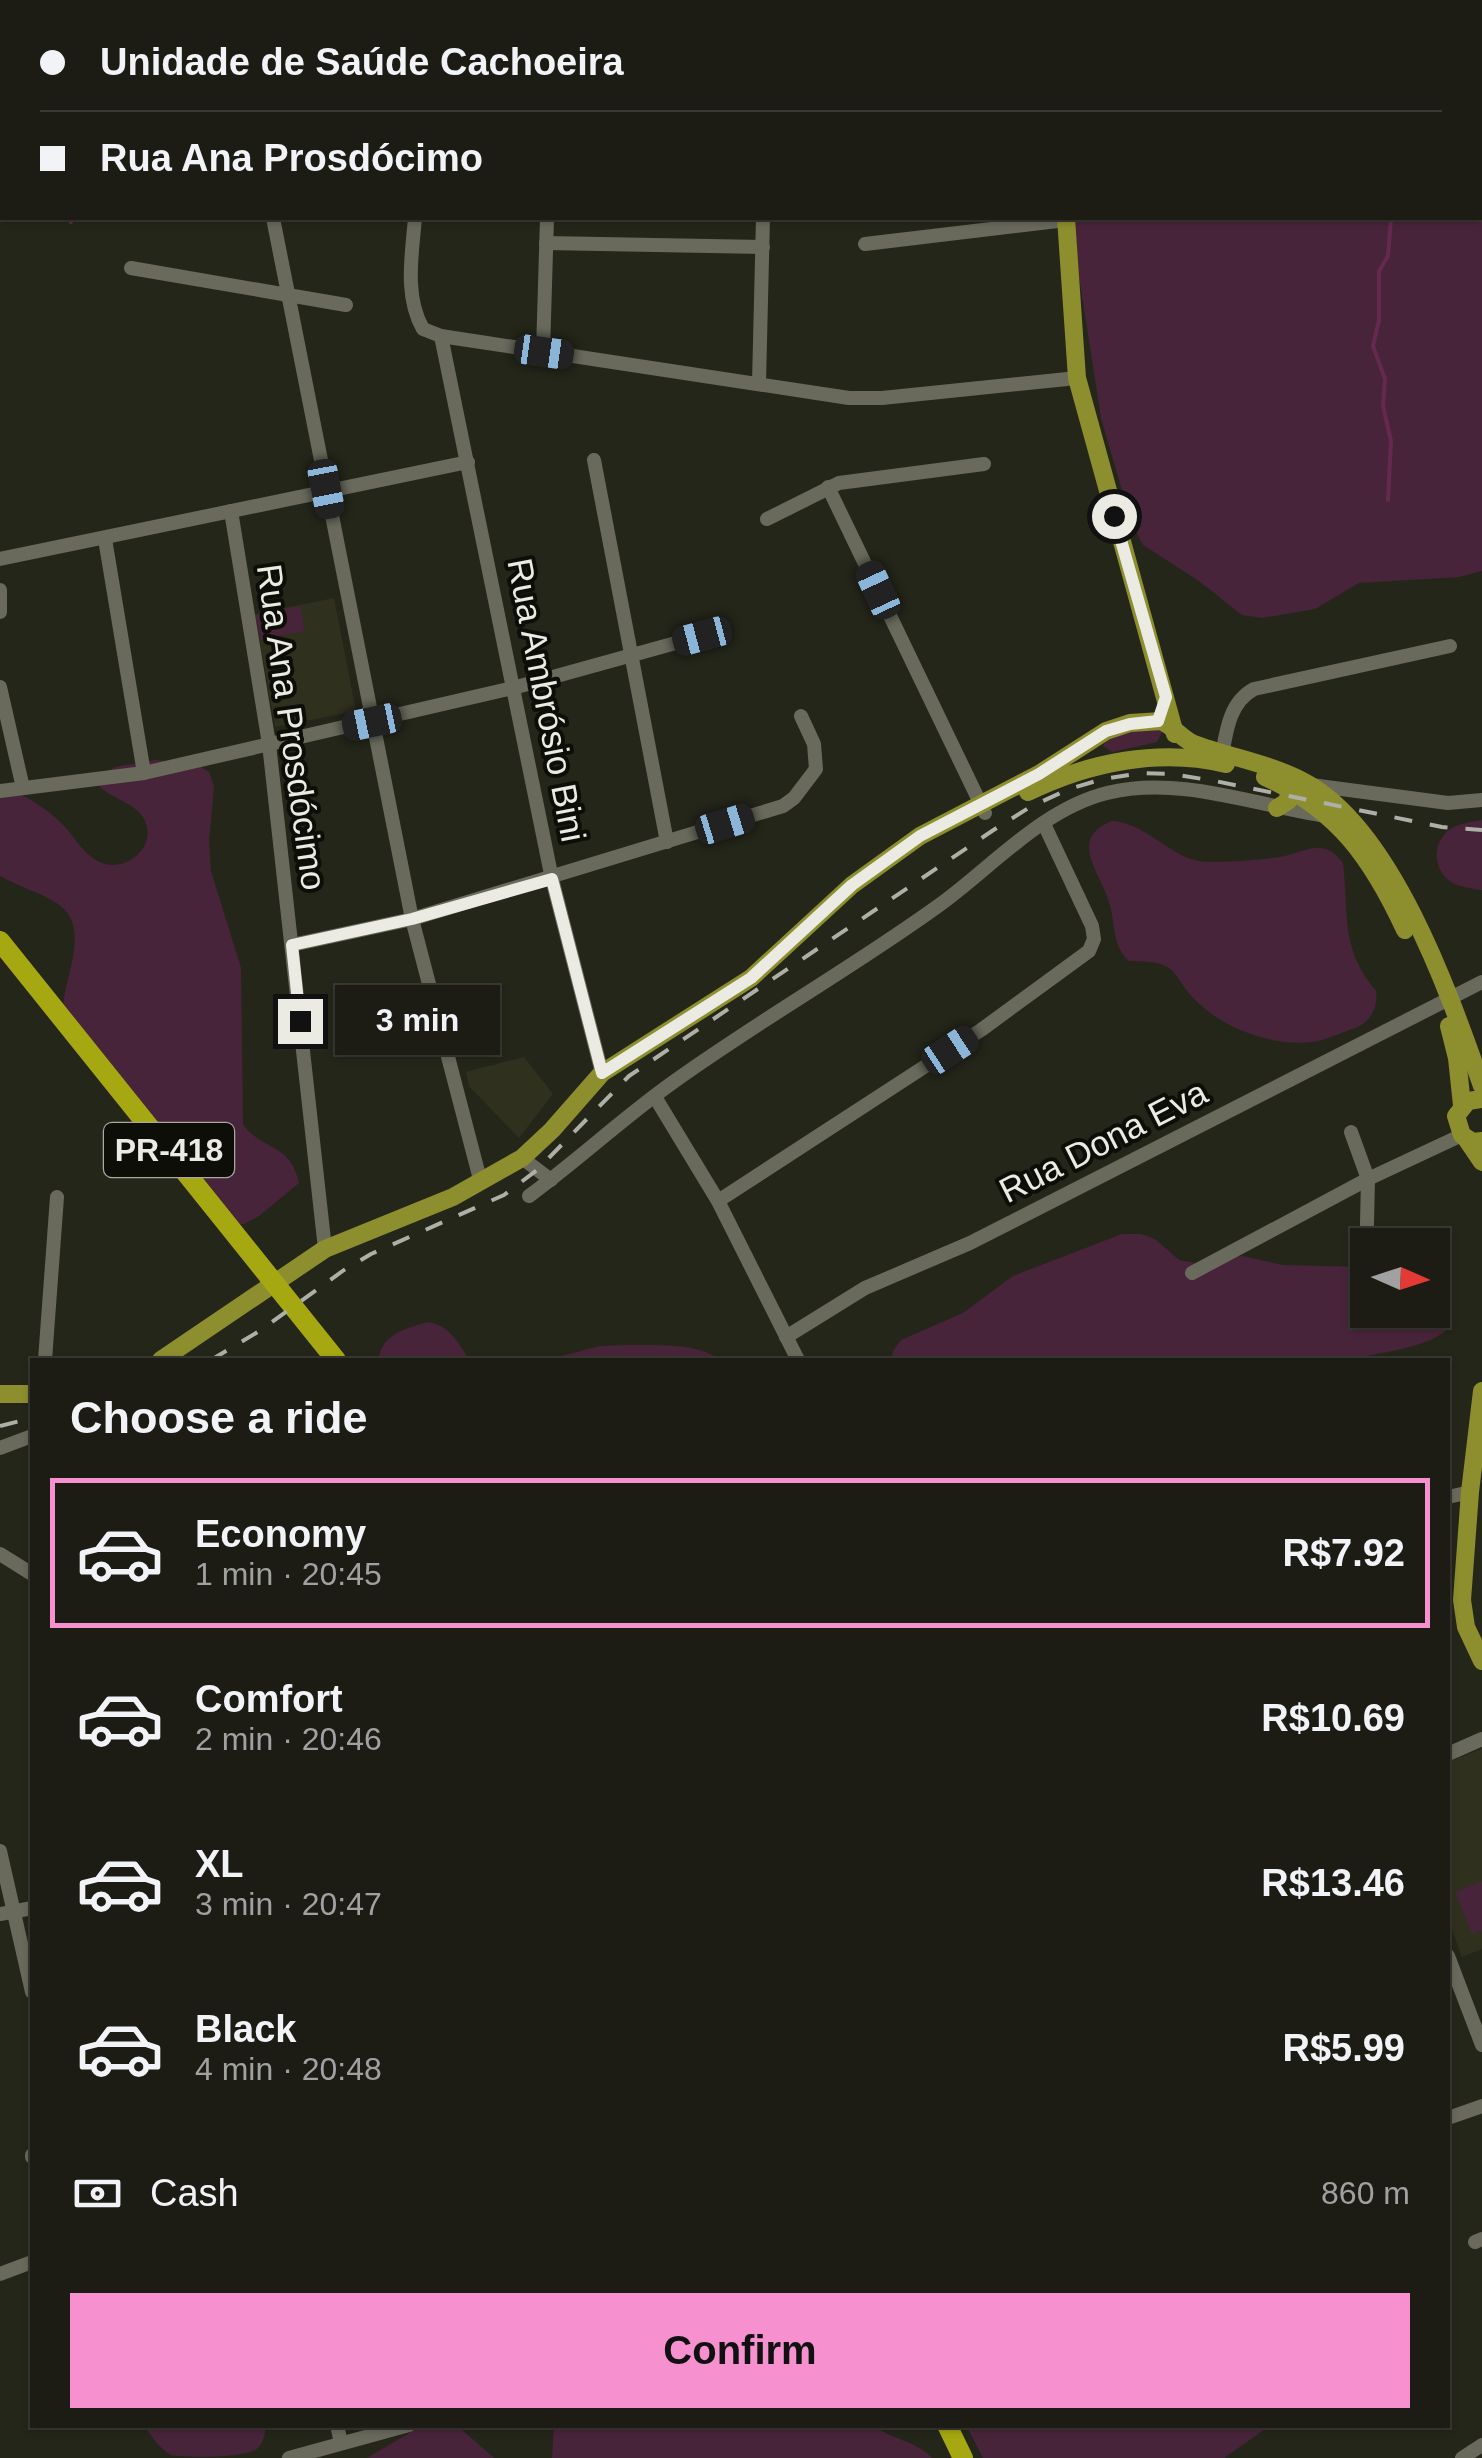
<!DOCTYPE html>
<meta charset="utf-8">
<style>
:root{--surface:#1c1c14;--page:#25251d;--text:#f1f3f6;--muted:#a0a1a0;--line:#3a3a34;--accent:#f690cf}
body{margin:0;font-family:Helvetica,sans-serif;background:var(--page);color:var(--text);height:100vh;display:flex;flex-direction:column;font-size:38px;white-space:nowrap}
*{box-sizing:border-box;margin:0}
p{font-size:32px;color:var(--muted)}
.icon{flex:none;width:55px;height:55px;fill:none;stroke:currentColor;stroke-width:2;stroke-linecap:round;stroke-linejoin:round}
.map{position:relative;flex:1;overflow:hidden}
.details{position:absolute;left:30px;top:1358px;width:1420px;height:1070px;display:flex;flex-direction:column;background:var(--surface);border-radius:0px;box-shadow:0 2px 8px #0004,0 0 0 2px var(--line)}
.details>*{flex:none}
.banner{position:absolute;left:0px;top:0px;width:1482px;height:220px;box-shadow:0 2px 8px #0004,0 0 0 2px var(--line);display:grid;align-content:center;height:220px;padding:0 40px;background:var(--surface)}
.needle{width:65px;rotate:93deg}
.buttons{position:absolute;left:1350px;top:1228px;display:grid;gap:20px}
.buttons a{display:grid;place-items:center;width:100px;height:100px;border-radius:0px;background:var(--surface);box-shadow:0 2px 8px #0004,0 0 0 2px var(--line);font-size:50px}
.end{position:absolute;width:45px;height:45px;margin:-22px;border:12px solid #ebebe4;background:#111;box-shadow:0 0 0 5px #111}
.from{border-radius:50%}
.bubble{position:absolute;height:70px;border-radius:0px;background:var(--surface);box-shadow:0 2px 8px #0004,0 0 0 2px var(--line);font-size:32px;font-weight:800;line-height:70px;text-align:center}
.car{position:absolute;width:30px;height:60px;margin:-30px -15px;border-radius:12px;box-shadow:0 0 8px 2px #0007;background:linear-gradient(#222 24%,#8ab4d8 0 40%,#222 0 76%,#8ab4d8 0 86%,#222 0)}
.banner b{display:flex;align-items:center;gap:35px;height:95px;font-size:38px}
.banner b+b{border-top:2px solid var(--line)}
.banner i{width:25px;height:25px;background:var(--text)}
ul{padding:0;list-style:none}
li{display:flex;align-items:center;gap:30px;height:150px;margin:0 20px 15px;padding:0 20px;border:5px solid transparent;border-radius:0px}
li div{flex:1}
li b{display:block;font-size:38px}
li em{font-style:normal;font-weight:800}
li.current{border-color:var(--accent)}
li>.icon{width:90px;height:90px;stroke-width:1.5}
h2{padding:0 40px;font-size:45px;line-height:120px}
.pay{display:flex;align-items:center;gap:25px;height:110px;padding:0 40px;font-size:38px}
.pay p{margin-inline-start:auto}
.primary-button{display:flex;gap:20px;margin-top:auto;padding:20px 40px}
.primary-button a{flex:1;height:115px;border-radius:0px;background:var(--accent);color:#111;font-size:40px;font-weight:800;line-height:115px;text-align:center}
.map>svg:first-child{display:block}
.built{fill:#2f301e}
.green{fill:#48243a}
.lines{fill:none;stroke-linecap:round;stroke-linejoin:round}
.stream{stroke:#65294f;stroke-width:4}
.minor{stroke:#696a5c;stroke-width:14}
.major{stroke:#8d8f2e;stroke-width:18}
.highway{stroke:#a5a810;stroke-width:20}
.rail{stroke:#aeafa6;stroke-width:4;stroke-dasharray:18 18;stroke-linecap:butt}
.route{stroke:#ebebe4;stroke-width:12}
.labels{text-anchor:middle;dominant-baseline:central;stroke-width:8;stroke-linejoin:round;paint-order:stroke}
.shield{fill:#0e0e09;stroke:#a9a9a2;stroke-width:2.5}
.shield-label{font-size:32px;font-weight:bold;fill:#ebebe4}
.street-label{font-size:35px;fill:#ebebe4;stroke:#0e0e09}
</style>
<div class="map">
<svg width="1482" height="2458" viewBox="0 0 1482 2458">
<rect width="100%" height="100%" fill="#25261a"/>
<!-- built -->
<g class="built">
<path d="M334,598L356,711L275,727L255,614Z"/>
<path d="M524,1057L553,1094L519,1138L469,1086L466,1072Z"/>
<path d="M1482,1749V1949L1462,1957L1448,1919V1762Z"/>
</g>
<!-- green -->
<g class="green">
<path d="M1020,0H1482V571L1459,577L1359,583L1315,609L1262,618L1242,615L1199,581L1143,545L1131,521L1101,418L1070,218H1480V2Z"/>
<path d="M301,606L304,631L261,640L255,615Z"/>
<path d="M1153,726L1162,732L1157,742L1112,752L1103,746L1107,739Z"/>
<path d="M155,760L195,763L209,772L214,787L209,841L211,871L241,968L243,1125C265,1152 290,1143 299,1183L259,1216L244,1224L231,1225L63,1008C64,976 92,927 58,904C40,892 19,887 0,876V796L18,793C34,801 51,812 63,825C74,836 82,852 96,860C122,877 161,847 143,817C133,802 110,798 98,785L101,775L115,767Z"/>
<path d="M1482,820V890H1480C1472,888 1462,887 1455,884C1436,875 1431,851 1444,835C1452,824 1470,822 1482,820Z"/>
<path d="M1112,821C1149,823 1173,863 1210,862C1233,862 1257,860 1280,857C1295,855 1310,845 1325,849C1333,851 1338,857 1343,863C1349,916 1340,948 1376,991C1378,1007 1371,1022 1355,1028C1343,1032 1331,1038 1318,1041C1280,1048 1231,1032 1202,1006C1167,976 1186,961 1129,961C1111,944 1116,924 1109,902C1101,873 1067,839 1112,821Z"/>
<path d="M1122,1234H1141L1155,1239L1179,1260L1200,1264L1242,1256L1283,1265L1367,1267L1368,1310H1432L1433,1262L1443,1272V1296L1452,1324C1436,1348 1373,1354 1344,1360H892L893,1351L901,1340L963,1313L1013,1276Z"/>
<path d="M427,1322C450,1325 457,1342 470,1360H378C383,1333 403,1330 427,1322Z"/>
<path d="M629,1345C659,1346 695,1342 721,1360H546L600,1346Z"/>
<path d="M1482,1881V1930L1472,1934L1455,1892Z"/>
<path d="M144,2425H266C265,2433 264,2442 258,2448C247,2458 186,2458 171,2455C160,2449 151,2436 144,2425Z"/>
<path d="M432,2425L461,2429L494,2458H367L416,2429Z"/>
<path d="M554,2425H873C892,2440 915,2440 932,2458H552Z"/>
<path d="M966,2425H1271L1224,2458H983Z"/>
</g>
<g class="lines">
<!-- stream -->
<g class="stream">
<path d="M1393,0V2"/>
<path d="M0,162H2"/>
<path d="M69,218L71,222"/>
<path d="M1388,500L1391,441L1383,406L1385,379L1373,346L1379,320V271L1388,256L1391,218"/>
</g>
<!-- minor -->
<g class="minor">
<path d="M228,0L229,2"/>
<path d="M318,0V2"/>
<path d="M549,0V2"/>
<path d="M994,0V2"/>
<path d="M767,2V0"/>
<path d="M273,218L412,919L481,1183"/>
<path d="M415,218C412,254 404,296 423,329L441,336L849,398H882L1077,378"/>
<path d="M546,243L763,247"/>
<path d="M865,244L1066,220"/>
<path d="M131,268L346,305"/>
<path d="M441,336L552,879L602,1073"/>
<path d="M543,352L547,218"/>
<path d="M759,383L763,218"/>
<path d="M594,460L667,842"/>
<path d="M828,487L985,813"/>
<path d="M231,511L269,744L325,1249"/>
<path d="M767,519L839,483L984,464"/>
<path d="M105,539L144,773"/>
<path d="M0,559L468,462"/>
<path d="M0,590V612"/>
<path d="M0,687L23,788"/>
<path d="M1221,761C1226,734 1228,703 1254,689L1450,646"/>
<path d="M1311,785L1448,803L1482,800"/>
<path d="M0,791L144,773L513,688L701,636"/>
<path d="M292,945L412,919L783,806L794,798L816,769L814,744L801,716"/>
<path d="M655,1097L718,1201L798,1360"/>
<path d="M1351,1132L1368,1179L1366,1267"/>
<path d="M522,1158L551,1180"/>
<path d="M529,1196C578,1160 623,1118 672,1083C758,1021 852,968 938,906C991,868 1042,809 1107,793C1178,775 1255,805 1325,816"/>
<path d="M718,1201L981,1030L1089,951L1094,939L1092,926L1044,824"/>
<path d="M1192,1273L1368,1179L1462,1135"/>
<path d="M786,1337L865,1288L970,1243L1482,982"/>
<path d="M45,1360L57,1197"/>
<path d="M0,1448L32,1436"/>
<path d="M1448,1497L1470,1492"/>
<path d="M0,1554L32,1574"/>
<path d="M1448,1754L1482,1739"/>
<path d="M0,1851L32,1992"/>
<path d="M0,1914L32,1908"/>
<path d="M1448,1956L1482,2045"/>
<path d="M1448,2118L1482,2106"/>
<path d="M32,2155V2157"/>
<path d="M1475,2242L1482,2239"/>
<path d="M0,2274L32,2262"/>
<path d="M337,2425L341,2443"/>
<path d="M289,2458L409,2425"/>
<path d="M1462,2458L1482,2445"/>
</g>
<!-- major -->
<g class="major">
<path d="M945,0L947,2"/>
<path d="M1066,218L1077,378L1175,734"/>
<path d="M1265,777C1338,810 1372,859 1405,930"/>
<path d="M1028,792C1089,762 1160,748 1226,764"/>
<path d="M1277,808L1288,801L1289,789"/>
<path d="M1449,1026L1457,1058L1462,1105"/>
<path d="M1482,1099L1468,1101L1456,1116L1462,1135L1473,1142L1482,1141"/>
<path d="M1467,1140L1482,1162"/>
<path d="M161,1360L325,1249L453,1197L522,1158L552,1130L602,1073L751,978L852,885L920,836L1039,774L1106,731L1130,723L1161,721C1173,726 1180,737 1192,743C1230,758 1271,763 1308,784C1394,833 1450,996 1482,1086"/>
<path d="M1482,1391L1470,1492L1462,1600L1466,1627L1482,1661"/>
<path d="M0,1394H32"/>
</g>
<!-- highway -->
<g class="highway">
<path d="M0,941L336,1360"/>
<path d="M947,2425L963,2458"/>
</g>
<!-- rail -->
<g class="rail">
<path d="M211,1360L261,1330L344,1270L371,1254L504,1195L537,1170L629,1076L992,831L1030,807L1069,789L1103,779L1141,773L1172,774L1215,781L1442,827L1482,830"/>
<path d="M0,1426L32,1418"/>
</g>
</g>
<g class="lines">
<!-- route -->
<path class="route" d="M300,1021L292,945L412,919L552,879L602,1073L751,978L852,885L920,836L1039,774L1106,731L1130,724L1158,721L1166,697L1114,516"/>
</g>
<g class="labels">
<!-- shield labels -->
<rect class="shield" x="104" y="1123" width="130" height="54" rx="8"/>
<g class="shield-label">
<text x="169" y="1150">PR-418</text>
</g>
<!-- street labels -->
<g class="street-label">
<text transform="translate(547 700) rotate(79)">Rua Ambrósio Bini</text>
<text transform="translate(292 727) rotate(82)">Rua Ana Prosdócimo</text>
<text transform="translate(1103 1141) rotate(-27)">Rua Dona Eva</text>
</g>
</g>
</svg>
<div class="buttons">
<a><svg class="needle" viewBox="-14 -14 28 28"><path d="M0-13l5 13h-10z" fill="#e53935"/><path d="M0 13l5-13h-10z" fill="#a0a1a0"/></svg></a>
</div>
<i class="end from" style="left:1114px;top:516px"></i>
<i class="end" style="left:300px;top:1021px"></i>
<div class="bubble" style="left:335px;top:985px;width:165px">3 min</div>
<i class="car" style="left:544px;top:352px;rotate:98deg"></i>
<i class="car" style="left:326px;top:489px;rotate:169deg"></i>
<i class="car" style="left:878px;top:590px;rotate:335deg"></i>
<i class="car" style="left:702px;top:636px;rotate:255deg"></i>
<i class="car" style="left:372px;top:722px;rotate:258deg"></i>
<i class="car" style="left:725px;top:824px;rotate:73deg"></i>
<i class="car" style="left:950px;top:1050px;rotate:57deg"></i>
<div class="banner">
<b><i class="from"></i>Unidade de Saúde Cachoeira</b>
<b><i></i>Rua Ana Prosdócimo</b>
</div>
<section class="details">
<h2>Choose a ride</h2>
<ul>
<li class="current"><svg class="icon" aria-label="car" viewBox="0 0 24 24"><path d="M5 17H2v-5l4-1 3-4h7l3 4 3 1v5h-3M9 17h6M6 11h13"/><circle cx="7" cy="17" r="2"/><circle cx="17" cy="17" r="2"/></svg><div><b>Economy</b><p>1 min · 20:45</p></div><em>R$7.92</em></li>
<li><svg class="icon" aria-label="car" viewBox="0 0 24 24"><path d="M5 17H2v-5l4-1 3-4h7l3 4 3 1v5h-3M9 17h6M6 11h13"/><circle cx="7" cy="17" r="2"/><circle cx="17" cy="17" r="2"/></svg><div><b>Comfort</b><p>2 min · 20:46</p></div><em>R$10.69</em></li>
<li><svg class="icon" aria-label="car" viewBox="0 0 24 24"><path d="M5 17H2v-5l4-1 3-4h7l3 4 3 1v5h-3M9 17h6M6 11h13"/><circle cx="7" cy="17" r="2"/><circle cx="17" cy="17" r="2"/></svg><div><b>XL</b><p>3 min · 20:47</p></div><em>R$13.46</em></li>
<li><svg class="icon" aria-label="car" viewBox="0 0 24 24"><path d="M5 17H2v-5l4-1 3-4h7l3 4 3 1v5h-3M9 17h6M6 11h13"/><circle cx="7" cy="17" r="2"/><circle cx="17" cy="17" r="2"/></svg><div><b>Black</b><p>4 min · 20:48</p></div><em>R$5.99</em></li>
</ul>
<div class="pay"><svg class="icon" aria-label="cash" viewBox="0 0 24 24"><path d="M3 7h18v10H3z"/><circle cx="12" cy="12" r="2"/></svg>Cash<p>860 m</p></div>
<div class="primary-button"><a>Confirm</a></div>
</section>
</div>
